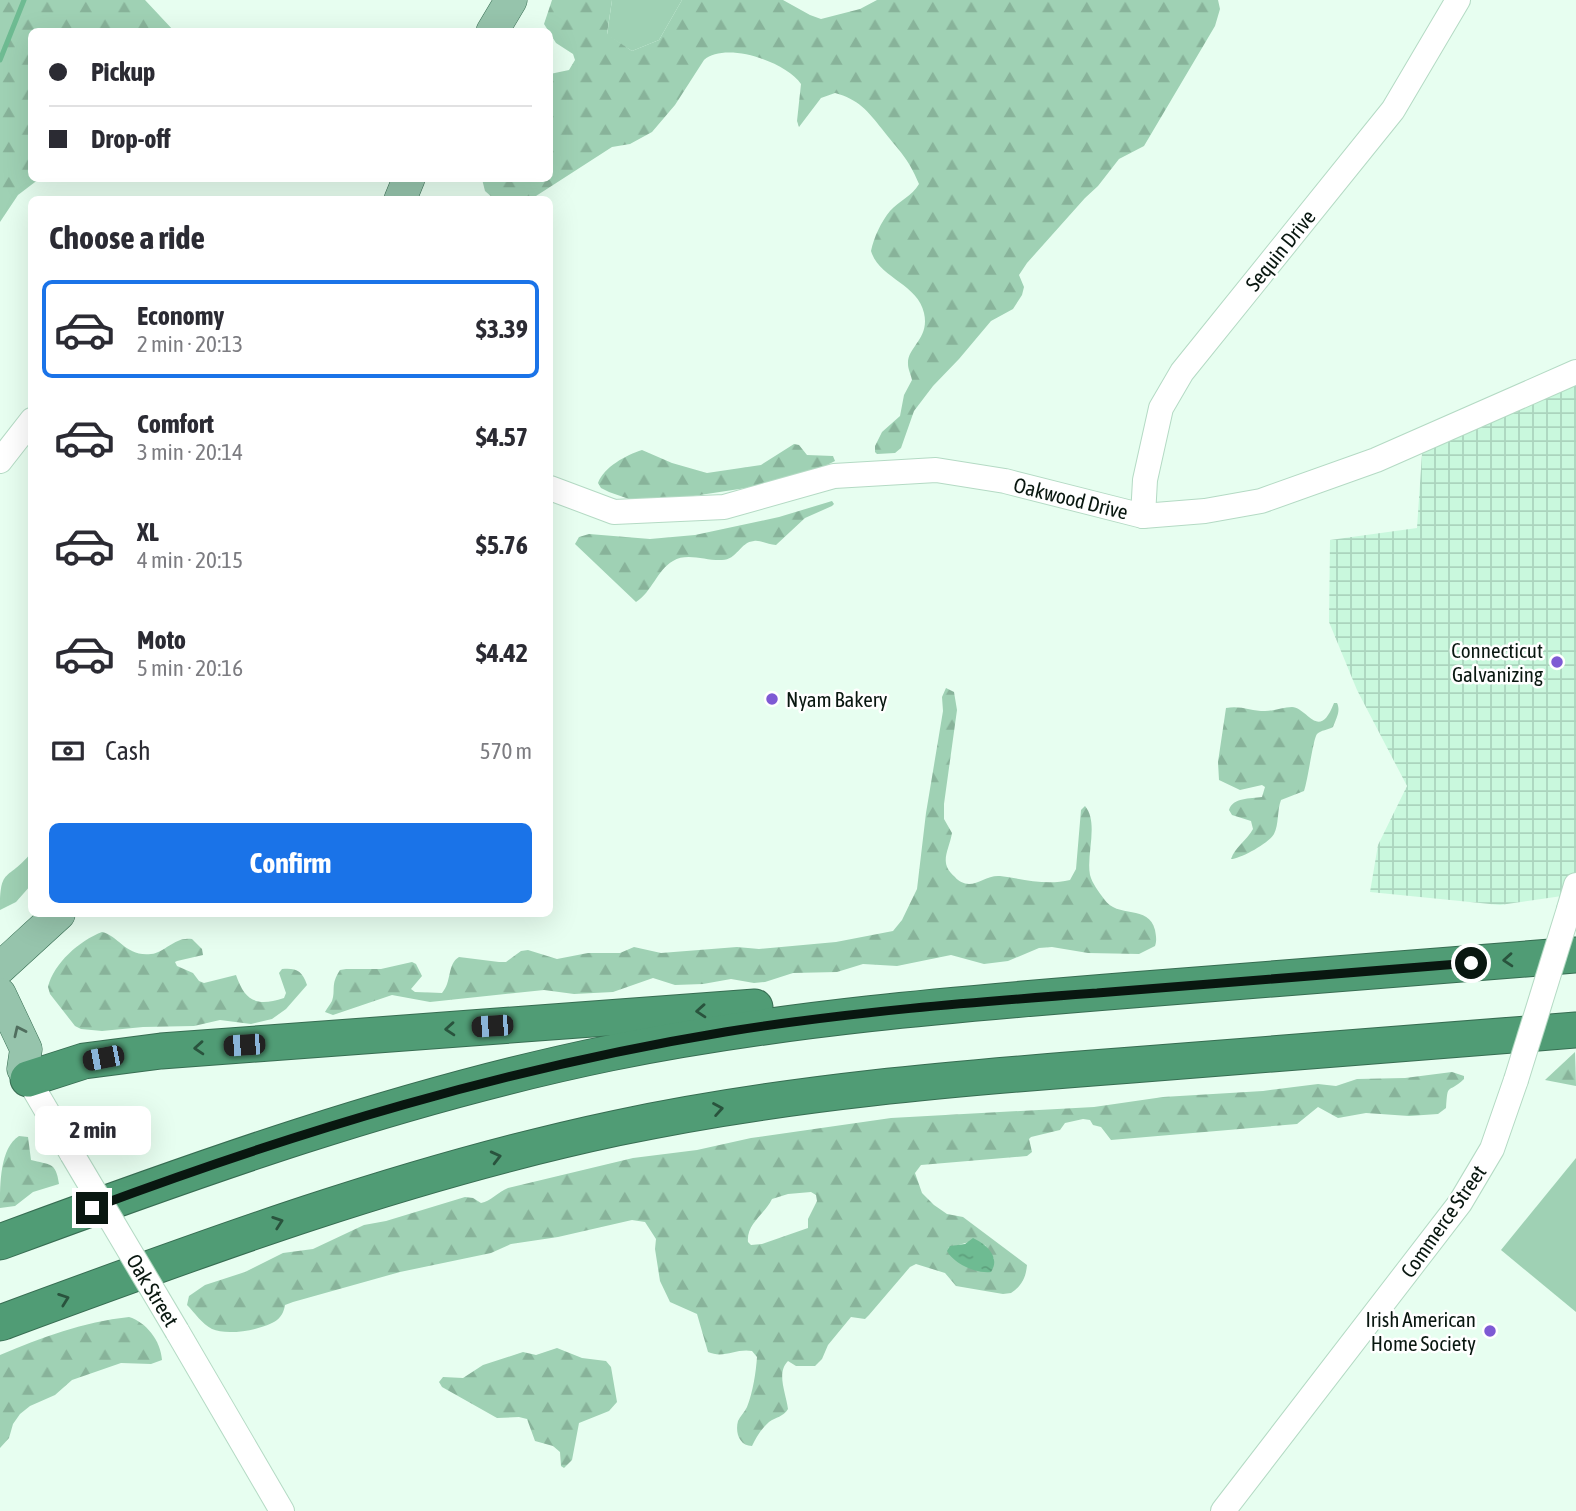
<!DOCTYPE html>
<meta charset="utf-8">
<style>
:root{--surface:#fff;--page:#f7f7f7;--text:#2b2b33;--muted:#7c7c81;--line:#e1e1e2;--accent:#1a73e8}
body{margin:0;font-family:"Asap Condensed",sans-serif;background:var(--page);color:var(--text);height:100vh;display:flex;flex-direction:column;font-size:26px;white-space:nowrap}
*{box-sizing:border-box;margin:0}
p{font-size:23px;color:var(--muted)}
.icon{flex:none;width:38px;height:38px;fill:none;stroke:currentColor;stroke-width:2;stroke-linecap:round;stroke-linejoin:round}
.map{position:relative;flex:1;overflow:hidden}
.side{position:absolute;left:28px;top:196px;width:525px;height:721px;display:flex;flex-direction:column;background:var(--surface);border-radius:10px;box-shadow:0 7px 28px #0002}
.side>*{flex:none}
.banner{position:absolute;left:28px;top:28px;width:525px;height:154px;border-radius:10px;box-shadow:0 7px 28px #0002;display:grid;align-content:center;height:154px;padding:0 21px;background:var(--surface)}
.end{position:absolute;width:32px;height:32px;margin:-16px;border:9px solid #091710;background:#fff;box-shadow:0 0 0 4px #fff}
.from{border-radius:50%}
.bubble{position:absolute;height:49px;border-radius:10px;background:var(--surface);box-shadow:0 7px 28px #0002;font-size:23px;font-weight:700;line-height:49px;text-align:center}
.car{position:absolute;width:21px;height:42px;margin:-21px -10px;border-radius:9px;box-shadow:0 0 5px 2px #0007;background:linear-gradient(#222 24%,#8ab4d8 0 40%,#222 0 76%,#8ab4d8 0 86%,#222 0)}
.banner b{display:flex;align-items:center;gap:24px;height:66px;font-size:26px}
.banner b+b{border-top:2px solid var(--line)}
.banner i{width:18px;height:18px;background:var(--text)}
ul{padding:0;list-style:none}
li{display:flex;align-items:center;gap:21px;height:98px;margin:0 14px 10px;padding:0 7px;border:4px solid transparent;border-radius:10px}
li div{flex:1}
li b{display:block;font-size:26px}
li em{font-style:normal;font-weight:700}
li.active{border-color:var(--accent)}
li>.icon{width:63px;height:63px;stroke-width:1.5}
h2{padding:0 21px;font-size:32px;line-height:84px}
.pay{display:flex;align-items:center;gap:18px;height:77px;padding:0 21px;font-size:26px}
.pay p{margin-inline-start:auto}
.cta{display:flex;gap:14px;margin-top:auto;padding:14px 21px}
.cta a{flex:1;height:80px;border-radius:10px;background:var(--accent);color:#fff;font-size:28px;font-weight:700;line-height:80px;text-align:center}
.map>svg:first-child{display:block}
.industrial{fill:url(#industrial-grid)}
.grass{fill:#9fd1b4}
.forest{fill:url(#forest-firs);fill-rule:evenodd}
.water{fill:url(#water-ripples)}
.lines{fill:none;stroke-linecap:round;stroke-linejoin:round}
.stream{stroke:#6ebb92;stroke-width:5}
.minor-casing{stroke:#b4dac4;stroke-width:26}
.major-casing{stroke:#376d52;stroke-width:33}
.highway-casing{stroke:#376d52;stroke-width:37}
.minor{stroke:#fff;stroke-width:24}
.major{stroke:#96c4ac;stroke-width:32}
.highway{stroke:#509c75;stroke-width:35}
.minor-bridge-casing{stroke:#b4dac4;stroke-width:26;stroke-linecap:butt}
.minor-bridge{stroke:#fff;stroke-width:24}
.oneway{stroke:#29533d}
.oneway2{stroke:#506e5e}
.route{stroke:#091710;stroke-width:9}
.poi-dot{fill:#7e5ad4;stroke:#fff;stroke-width:2.5}
.labels{text-anchor:middle;dominant-baseline:central;stroke-width:5;stroke-linejoin:round;paint-order:stroke}
.street-label{font-size:21px;fill:#091710;stroke:#fff}
.poi-label{font-size:21px;fill:#091710;stroke:#fff;text-anchor:end}
</style>
<div class="map">
<svg width="1576" height="1511" viewBox="0 0 1576 1511">
<defs>
<pattern id="industrial-grid" width="8" height="8" patternUnits="userSpaceOnUse" patternTransform="scale(1.75)"><rect width="8" height="8" fill="#c9f8dd"/><path d="M0 4h8M4 0v8" fill="none" stroke="#abd4bd"/></pattern>
<pattern id="forest-firs" width="22" height="20" patternUnits="userSpaceOnUse" patternTransform="scale(1.75)"><rect width="22" height="20" fill="#9fd1b4"/><path d="M5 1l3.5 6h-7zM16 11l3.5 6h-7z" fill="#88b39a"/></pattern>
<pattern id="water-ripples" width="26" height="14" patternUnits="userSpaceOnUse" patternTransform="scale(1.75)"><rect width="26" height="14" fill="#6ebb92"/><path d="M2 4q2-2 4 0t4 0M15 11q2-2 4 0t4 0" fill="none" stroke="#5ea07d"/></pattern>
</defs>
<rect width="100%" height="100%" fill="#e7fef0"/>
<!-- industrial -->
<path class="industrial" d="M1576,372V894L1500,905L1370,892L1378,845L1407,786L1357,690L1329,622L1330,540L1417,528L1423,439Z"/>
<!-- grass -->
<g class="grass">
<path d="M612,0H682L659,40L632,51L607,35Z"/>
<path d="M31,853V885L16,902L0,910C0,866 7,882 31,853Z"/>
<path d="M1576,1158V1312L1501,1250Z"/>
</g>
<!-- forest -->
<g class="forest">
<path d="M0,0H145L174,31L32,32V178L39,179L18,195L0,222Z"/>
<path d="M552,0H612L607,34L632,51L659,40L682,0H783L810,15L821,19L860,9L877,0H1218L1220,9L1215,26L1144,146L1119,159L1098,186L1085,198L1027,263L1019,275L1024,287L1022,295L1013,309L991,321L959,359L933,386L914,411L901,448L895,453L877,454L875,452V446L882,432L900,416L904,395L912,380C911,375 908,369 908,364C907,347 930,339 924,313C918,284 879,278 871,251C874,237 881,222 890,211C899,201 912,196 919,184C908,157 898,150 882,129C868,111 858,99 835,93L821,98L799,127L797,121L801,84C786,62 726,41 704,60L675,105L652,132L630,144L612,147L536,196L526,199H494L485,191L482,179L550,178V135L552,133L550,127V74L569,70L575,60L573,54L556,43L544,24Z"/>
<path d="M794,444L799,445L807,455L833,456L835,461L817,470L759,486L654,502L629,499L609,492L601,488L598,483C604,467 626,455 642,450L672,463L707,473L761,465Z"/>
<path d="M832,501L834,504L832,506L805,518L776,545C768,545 761,540 754,541C740,542 737,560 722,560C706,561 687,552 673,561C657,570 652,592 636,602L575,544L579,537L589,534L650,539L695,535L779,517Z"/>
<path d="M946,688L954,692L957,710L944,804V819L952,833C949,851 938,863 955,877C958,881 964,884 969,884C979,884 988,875 1000,876C1024,879 1046,886 1070,880L1076,869L1081,810L1085,806C1099,823 1086,854 1090,875C1092,883 1099,892 1104,899C1117,919 1149,904 1155,930C1156,936 1157,940 1155,946L1139,954L1088,953L1052,947L1039,948L1008,961L984,964L951,955L897,966L863,964L837,972L793,973L765,982L754,983L731,979L703,984L675,985L653,978L613,992L574,994L544,990L430,1002L392,995L333,1015L325,1012C327,1008 330,1005 332,1001C336,990 330,985 340,970L346,969H381L412,962L416,964L422,976L411,989L415,992L442,993C452,982 447,964 459,957L499,962H506L521,951L528,950L557,959L588,953H620L634,947L661,953L737,947L759,949L836,942L893,931L902,920L917,889L926,813L943,711L942,697Z"/>
<path d="M1334,703H1337C1341,711 1336,719 1333,727C1328,730 1321,730 1317,734C1313,739 1308,780 1304,791L1281,800C1277,810 1279,825 1274,834C1269,843 1240,859 1231,859C1235,847 1247,840 1253,829L1251,821L1232,815L1229,810C1233,797 1250,799 1262,797L1265,787L1262,785L1240,790L1219,780L1218,762L1226,708C1240,705 1251,711 1265,711C1274,711 1283,707 1292,707C1308,708 1319,742 1334,703Z"/>
<path d="M102,932C119,936 126,957 151,954C166,952 175,936 192,939L202,949L203,955L177,961L175,962L177,966L193,973L199,981L204,983L236,975C245,1001 256,1007 284,998L286,993L279,973L282,969C296,968 302,970 307,985L286,1009L272,1019L251,1024L220,1020L194,1026L143,1027L102,1031L81,1029L75,1026L50,994L48,987C54,963 79,941 102,932Z"/>
<path d="M1575,1052L1576,1086L1545,1080Z"/>
<path d="M1452,1072L1464,1076V1079C1447,1095 1448,1081 1446,1108L1438,1114L1409,1116L1366,1113L1338,1118L1318,1107L1297,1124L1111,1140L1101,1127L1093,1125L1090,1120L1083,1119L1065,1123L1060,1130L1031,1137L1029,1139L1032,1152L1027,1156L921,1165L915,1173L922,1193L934,1205L947,1214L963,1217L1027,1265C1026,1277 1022,1286 1011,1293L1003,1294L956,1286L945,1273L916,1264L910,1267L869,1315L865,1319L851,1317L828,1345L822,1359L815,1366H796L788,1361C776,1373 786,1393 788,1409C783,1417 776,1417 769,1422C760,1430 756,1438 752,1446C739,1446 735,1432 738,1421C740,1416 745,1412 747,1407C753,1392 756,1372 757,1357L752,1351C736,1348 724,1359 708,1352L697,1314L670,1302L660,1281L655,1249L656,1239L645,1222L632,1220L558,1237L511,1244L491,1253L400,1272L293,1302L285,1305C284,1311 282,1316 277,1320C263,1330 227,1336 212,1329C202,1324 195,1313 187,1305L189,1296L205,1285L245,1272L283,1253L313,1249L364,1225L386,1221L465,1197L473,1198L481,1203C491,1201 498,1192 508,1188L633,1158L697,1150L751,1138L891,1118L1094,1107L1163,1097L1263,1091L1318,1084L1336,1086L1357,1079L1405,1078ZM811,1192L816,1195L817,1201L808,1219V1228L762,1244L751,1245L748,1242C746,1224 765,1214 772,1199L788,1194ZM969,1242L985,1245L994,1259L948,1248Z"/>
<path d="M19,1136L28,1137L31,1160C49,1165 56,1161 59,1184L33,1192L15,1206L0,1208C0,1183 0,1148 19,1136Z"/>
<path d="M129,1317C146,1322 161,1341 162,1360L151,1364L121,1363L72,1380L55,1395L30,1406L20,1414L13,1424L9,1438L0,1448V1355C42,1337 83,1322 129,1317Z"/>
<path d="M557,1348L582,1358L606,1361L611,1367L617,1402L609,1411L579,1423L572,1460L564,1468L561,1466L560,1452L553,1446L535,1441L527,1419L519,1417L497,1418L442,1387L439,1382L443,1377L463,1378L483,1365L523,1352L536,1355Z"/>
</g>
<!-- water -->
<path class="water" d="M973,1238C986,1244 1001,1257 991,1272C977,1274 954,1264 947,1251L950,1246L965,1244Z"/>
<g class="lines">
<!-- stream -->
<path class="stream" d="M0,60L24,0"/>
<defs>
<g id="minor">
<path d="M0,461L32,420"/>
<path d="M550,488L614,512L724,507L834,476L936,470L1005,481L1143,516L1205,511L1261,501L1376,460L1576,372"/>
<path d="M1143,516L1145,480L1161,408L1182,372L1393,110L1458,0"/>
<path d="M1569,909L1576,885"/>
<path d="M28,1079L72,1154"/>
<path d="M177,1331L282,1511"/>
<path d="M1223,1511L1460,1203L1492,1149L1516,1080"/>
</g>
<g id="major">
<path d="M492,32L511,0"/>
<path d="M400,200L409,178"/>
<path d="M0,968L59,914"/>
<path d="M0,994L26,1049L23,1069"/>
</g>
<g id="highway">
<path d="M28,1079L84,1061L161,1051L755,1007"/>
<path d="M0,1242C200,1168 401,1096 610,1053C783,1018 957,1004 1132,990C1280,978 1428,966 1576,955"/>
<path d="M0,1323C203,1248 405,1173 617,1128C787,1092 959,1078 1132,1065C1280,1053 1428,1042 1576,1030"/>
</g>
</defs>
<!-- minor casing -->
<use href="#minor" class="minor-casing"/>
<!-- major casing -->
<use href="#major" class="major-casing"/>
<!-- highway casing -->
<use href="#highway" class="highway-casing"/>
<!-- minor -->
<use href="#minor" class="minor"/>
<!-- major -->
<use href="#major" class="major"/>
<!-- highway -->
<use href="#highway" class="highway"/>
<defs>
<g id="minor-bridge">
<path d="M1516,1080L1569,909"/>
<path d="M72,1154L177,1331"/>
</g>
</defs>
<!-- minor-bridge casing -->
<use href="#minor-bridge" class="minor-bridge-casing"/>
<!-- minor-bridge -->
<use href="#minor-bridge" class="minor-bridge"/>
</g>
<!-- one-way arrows -->
<defs><path id="oneway-chevron" d="M-2-3.5L2.5 0L-2 3.5" fill="none" stroke-width="1.6" stroke-linecap="round" stroke-linejoin="round" transform="scale(1.75)"/></defs>
<g class="oneway">
<use href="#oneway-chevron" transform="translate(1508 960) rotate(176)"/>
<use href="#oneway-chevron" transform="translate(701 1011) rotate(176)"/>
<use href="#oneway-chevron" transform="translate(450 1029) rotate(176)"/>
<use href="#oneway-chevron" transform="translate(199 1048) rotate(176)"/>
<use href="#oneway-chevron" transform="translate(718 1109) rotate(-10)"/>
<use href="#oneway-chevron" transform="translate(496 1157) rotate(-14)"/>
<use href="#oneway-chevron" transform="translate(278 1222) rotate(-19)"/>
<use href="#oneway-chevron" transform="translate(64 1299) rotate(-20)"/>
</g>
<use class="oneway2" href="#oneway-chevron" transform="translate(19 1031) rotate(-115)"/>
<g class="lines">
<!-- route -->
<path class="route" d="M92,1208C298,1131 507,1068 725,1032C848,1012 973,1002 1097,993C1222,983 1347,973 1471,963"/>
</g>
<!-- markers -->
<g class="poi-dot">
<circle cx="1557" cy="662" r="7"/>
<circle cx="772" cy="699" r="7"/>
<circle cx="1490" cy="1331" r="7"/>
</g>
<g class="labels">
<!-- street labels -->
<g class="street-label">
<text transform="translate(1280 250) rotate(-51)">Sequin Drive</text>
<text transform="translate(1071 498) rotate(14)">Oakwood Drive</text>
<text transform="translate(1443 1221) rotate(-55)">Commerce Street</text>
<text transform="translate(153 1290) rotate(59)">Oak Street</text>
</g>
<!-- poi labels -->
<g class="poi-label">
<text x="1543" y="650">Connecticut<tspan x="1543" dy="24">Galvanizing</tspan></text>
<text x="786" y="699" text-anchor="start">Nyam Bakery</text>
<text x="1476" y="1319">Irish American<tspan x="1476" dy="24">Home Society</tspan></text>
</g>
</g>
</svg>
<i class="end from" style="left:1471px;top:963px"></i>
<i class="end" style="left:92px;top:1208px"></i>
<div class="bubble" style="left:35px;top:1106px;width:116px">2 min</div>
<i class="car" style="left:492px;top:1026px;rotate:266deg"></i>
<i class="car" style="left:244px;top:1045px;rotate:266deg"></i>
<i class="car" style="left:103px;top:1058px;rotate:259deg"></i>
<div class="banner">
<b><i class="from"></i>Pickup</b>
<b><i></i>Drop-off</b>
</div>
<section class="side">
<h2>Choose a ride</h2>
<ul>
<li class="active"><svg class="icon" aria-label="car" viewBox="0 0 24 24"><path d="M5 17H2v-5l4-1 3-4h7l3 4 3 1v5h-3M9 17h6M6 11h13"/><circle cx="7" cy="17" r="2"/><circle cx="17" cy="17" r="2"/></svg><div><b>Economy</b><p>2 min · 20:13</p></div><em>$3.39</em></li>
<li><svg class="icon" aria-label="car" viewBox="0 0 24 24"><path d="M5 17H2v-5l4-1 3-4h7l3 4 3 1v5h-3M9 17h6M6 11h13"/><circle cx="7" cy="17" r="2"/><circle cx="17" cy="17" r="2"/></svg><div><b>Comfort</b><p>3 min · 20:14</p></div><em>$4.57</em></li>
<li><svg class="icon" aria-label="car" viewBox="0 0 24 24"><path d="M5 17H2v-5l4-1 3-4h7l3 4 3 1v5h-3M9 17h6M6 11h13"/><circle cx="7" cy="17" r="2"/><circle cx="17" cy="17" r="2"/></svg><div><b>XL</b><p>4 min · 20:15</p></div><em>$5.76</em></li>
<li><svg class="icon" aria-label="car" viewBox="0 0 24 24"><path d="M5 17H2v-5l4-1 3-4h7l3 4 3 1v5h-3M9 17h6M6 11h13"/><circle cx="7" cy="17" r="2"/><circle cx="17" cy="17" r="2"/></svg><div><b>Moto</b><p>5 min · 20:16</p></div><em>$4.42</em></li>
</ul>
<div class="pay"><svg class="icon" aria-label="cash" viewBox="0 0 24 24"><path d="M3 7h18v10H3z"/><circle cx="12" cy="12" r="2"/></svg>Cash<p>570 m</p></div>
<div class="cta"><a>Confirm</a></div>
</section>
</div>
